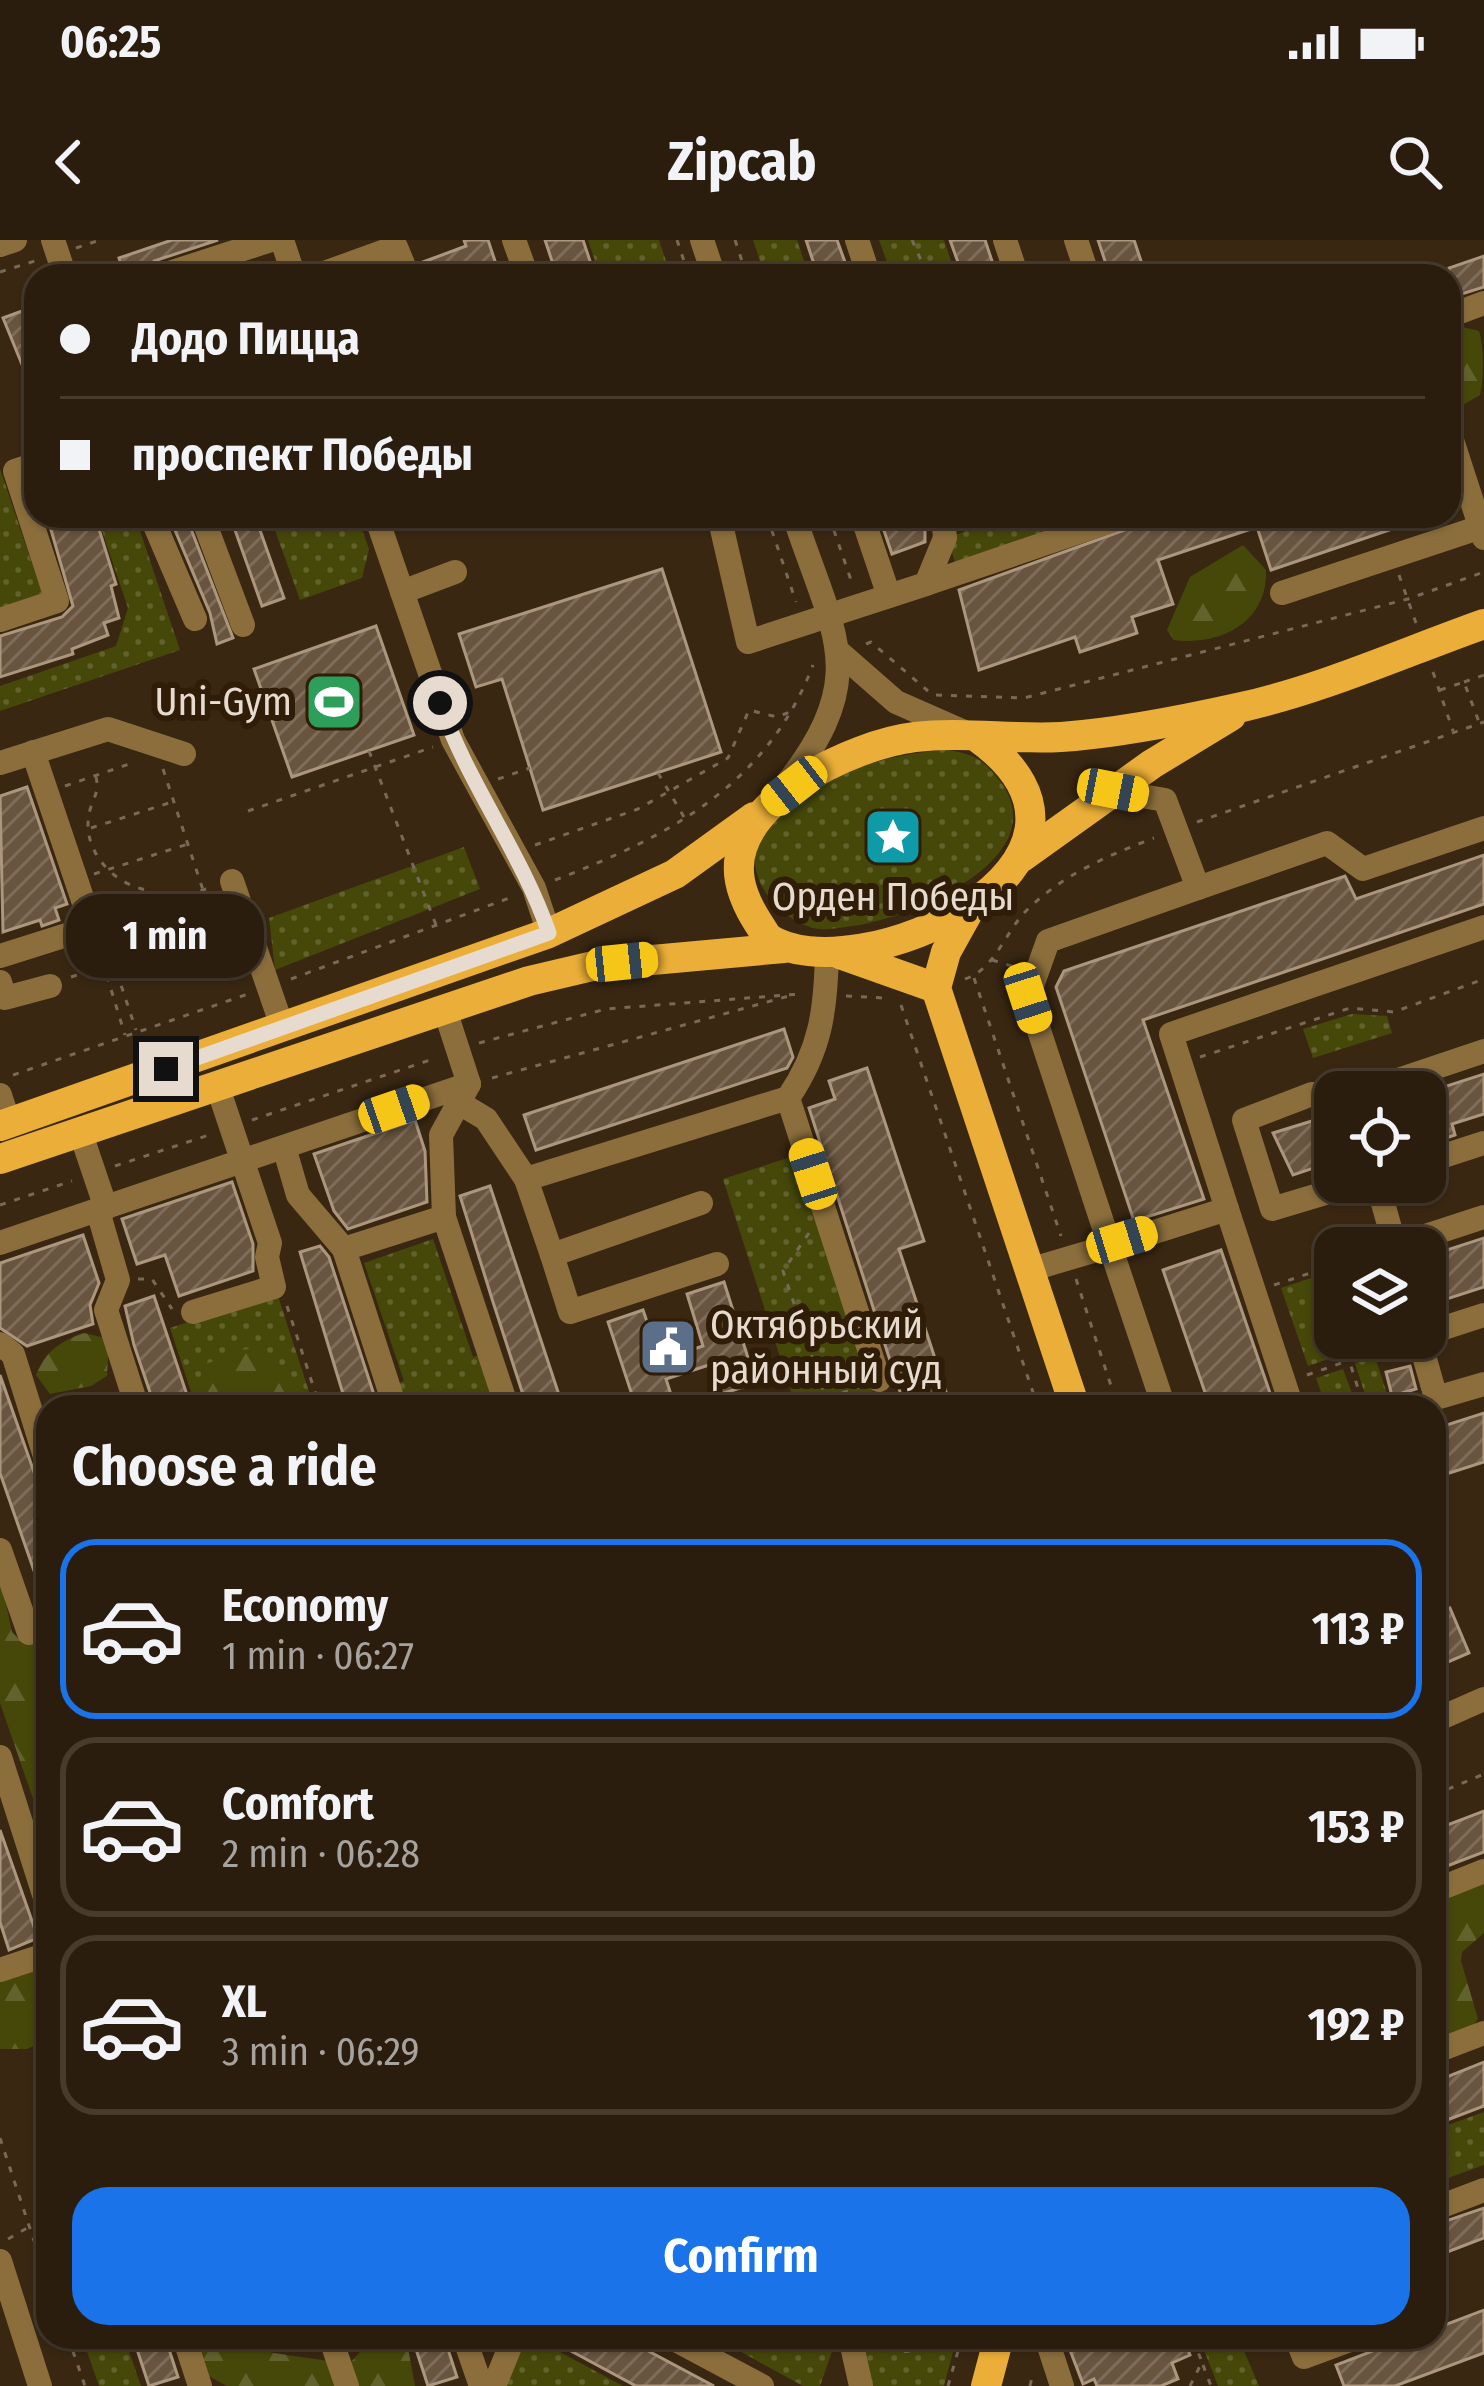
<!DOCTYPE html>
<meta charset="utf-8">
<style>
:root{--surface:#2b1d0e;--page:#372a1c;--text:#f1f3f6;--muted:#a6a29e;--line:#473b2e;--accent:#1a73e8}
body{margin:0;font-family:"Fira Sans Condensed",sans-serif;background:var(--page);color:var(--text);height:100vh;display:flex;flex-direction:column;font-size:45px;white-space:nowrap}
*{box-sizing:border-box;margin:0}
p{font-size:39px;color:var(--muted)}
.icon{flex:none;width:66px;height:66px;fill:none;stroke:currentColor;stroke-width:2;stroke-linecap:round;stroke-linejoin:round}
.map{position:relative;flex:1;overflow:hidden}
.details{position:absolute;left:36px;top:1155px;width:1410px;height:954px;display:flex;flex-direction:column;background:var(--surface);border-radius:36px;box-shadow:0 3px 9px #0004,0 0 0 3px var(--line)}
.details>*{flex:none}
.top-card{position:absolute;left:24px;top:24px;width:1437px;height:264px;border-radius:36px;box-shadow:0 3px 9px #0004,0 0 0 3px var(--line);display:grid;align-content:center;height:264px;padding:0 36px;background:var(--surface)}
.fabs{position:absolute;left:1314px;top:831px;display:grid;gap:24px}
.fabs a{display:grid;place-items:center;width:132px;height:132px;border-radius:24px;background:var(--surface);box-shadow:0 3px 9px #0004,0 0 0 3px var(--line);font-size:60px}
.end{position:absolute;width:54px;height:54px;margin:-27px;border:15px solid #e7dbcf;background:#111;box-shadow:0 0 0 6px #111}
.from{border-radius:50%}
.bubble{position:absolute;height:84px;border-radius:36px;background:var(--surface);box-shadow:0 3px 9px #0004,0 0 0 3px var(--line);font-size:39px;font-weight:700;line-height:84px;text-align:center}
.car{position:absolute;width:36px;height:72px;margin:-36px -18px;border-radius:15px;box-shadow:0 0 9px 3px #0007;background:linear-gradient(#f5c518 24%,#345 0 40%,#f5c518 0 76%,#345 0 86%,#f5c518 0)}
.top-card b{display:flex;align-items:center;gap:42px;height:114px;font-size:45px}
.top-card b+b{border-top:3px solid var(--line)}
.top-card i{width:30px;height:30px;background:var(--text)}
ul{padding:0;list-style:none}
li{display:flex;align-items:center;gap:36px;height:180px;margin:0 24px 18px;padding:0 12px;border:6px solid var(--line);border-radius:36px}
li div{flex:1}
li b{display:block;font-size:45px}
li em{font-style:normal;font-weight:700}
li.current{border-color:var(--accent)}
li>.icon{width:108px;height:108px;stroke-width:1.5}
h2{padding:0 36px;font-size:54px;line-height:144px}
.primary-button{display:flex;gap:24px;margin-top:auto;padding:24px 36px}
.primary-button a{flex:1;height:138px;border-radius:36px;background:var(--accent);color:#fff;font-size:48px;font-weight:700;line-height:138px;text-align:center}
.status{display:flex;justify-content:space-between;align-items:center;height:84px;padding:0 60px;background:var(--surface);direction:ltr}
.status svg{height:33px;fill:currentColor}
header{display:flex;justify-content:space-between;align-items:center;height:156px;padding:0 36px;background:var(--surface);font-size:54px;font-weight:700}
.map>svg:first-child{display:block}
.grass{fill:url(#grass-dots)}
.forest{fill:url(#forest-firs)}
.building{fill:url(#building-hatch);stroke:#ac967e;stroke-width:3}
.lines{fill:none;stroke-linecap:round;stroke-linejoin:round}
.path{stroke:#796958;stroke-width:3;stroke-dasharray:6 9;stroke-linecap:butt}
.minor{stroke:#8b6e3c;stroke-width:24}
.major{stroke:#ebaf39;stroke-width:30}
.route{stroke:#e7dbcf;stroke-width:15}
.labels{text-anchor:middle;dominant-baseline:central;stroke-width:12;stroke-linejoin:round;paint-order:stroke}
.poi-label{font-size:39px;fill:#e7dbcf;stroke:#2f1d08;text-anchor:end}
</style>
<div class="status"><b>06:25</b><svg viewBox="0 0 49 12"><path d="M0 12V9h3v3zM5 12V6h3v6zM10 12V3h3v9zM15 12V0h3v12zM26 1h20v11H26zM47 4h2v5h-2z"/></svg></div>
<header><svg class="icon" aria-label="back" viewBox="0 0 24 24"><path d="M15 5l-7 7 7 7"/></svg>Zipcab<svg class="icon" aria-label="search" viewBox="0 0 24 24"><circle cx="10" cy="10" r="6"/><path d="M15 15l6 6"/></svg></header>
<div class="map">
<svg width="1484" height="2146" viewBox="0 0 1484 2146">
<defs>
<pattern id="grass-dots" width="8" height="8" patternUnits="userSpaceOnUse" patternTransform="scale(3)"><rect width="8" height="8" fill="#464809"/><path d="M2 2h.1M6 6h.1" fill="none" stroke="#61622c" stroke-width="1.8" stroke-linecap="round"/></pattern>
<pattern id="forest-firs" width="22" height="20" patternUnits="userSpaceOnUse" patternTransform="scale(3)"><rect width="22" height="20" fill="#464809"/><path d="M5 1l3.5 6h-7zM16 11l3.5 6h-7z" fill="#61622c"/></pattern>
<pattern id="building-hatch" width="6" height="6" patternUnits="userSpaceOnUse" patternTransform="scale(3)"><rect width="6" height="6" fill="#69553f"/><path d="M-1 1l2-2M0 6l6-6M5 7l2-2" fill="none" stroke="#7e6d5a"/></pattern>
</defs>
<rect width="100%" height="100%" fill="#392712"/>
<!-- grass -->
<g class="grass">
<path d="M588,0H659L671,36H600Z"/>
<path d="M753,0H797L809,36H765Z"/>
<path d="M879,0H944L956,36H892Z"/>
<path d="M0,229L44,359L0,374Z"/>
<path d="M97,276H135L180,410L0,471V446L116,406L128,368Z"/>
<path d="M270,276H357L369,309L362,338L300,360Z"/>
<path d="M977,276H1096L956,325L947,298L980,286Z"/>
<path d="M948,510C974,514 984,520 1000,541C1058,618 909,679 852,686C837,688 821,692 807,686C771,673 740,628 762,592C792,539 892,512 948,510Z"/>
<path d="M464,607L480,649L275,730L269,678Z"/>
<path d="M1352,774L1387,776L1392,793L1313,818L1303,789Z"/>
<path d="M797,915L878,1167H796L723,939Z"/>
<path d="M433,999L473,1117L483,1114L501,1167H402L394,1145L404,1141L364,1023Z"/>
<path d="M1314,1037L1340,1115L1308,1126L1281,1048Z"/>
<path d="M277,1053L314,1167H196L170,1088Z"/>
<path d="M1375,1117L1391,1166L1369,1167L1355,1123Z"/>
<path d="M1343,1129L1357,1167H1326L1316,1138Z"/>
<path d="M1484,1872V1925L1434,1943V1890Z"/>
<path d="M82,2097H124L141,2146H99Z"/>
<path d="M522,2097H532L623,2146H501Z"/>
<path d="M714,2097H837L820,2146H803Z"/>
<path d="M868,2097H957L944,2146H873L864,2108Z"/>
<path d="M1199,2097H1238L1259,2146H1218Z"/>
</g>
<!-- forest -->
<g class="forest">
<path d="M1454,85L1479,91C1484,107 1484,137 1480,155L1449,173V86Z"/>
<path d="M1243,305L1266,330C1268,381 1222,406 1174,400L1167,390L1190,337Z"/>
<path d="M84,1093L109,1099L107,1136L91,1146L50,1154L36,1135C45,1111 61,1101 84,1093Z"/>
<path d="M247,1109L270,1113L292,1146L286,1167H206L198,1145L208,1123Z"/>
<path d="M0,1336L12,1392L23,1403L48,1399V1602L0,1463Z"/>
<path d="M1484,1643V1693L1462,1712L1461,1721L1478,1779L1470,1790L1434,1805V1660Z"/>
<path d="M48,1725V1799L27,1809H0V1739Z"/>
<path d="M362,2097H406L415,2146H227L205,2134L200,2109L233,2107L349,2124L362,2110Z"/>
</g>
<!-- building -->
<g class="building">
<path d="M172,0H218L154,21L144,36H125L119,18Z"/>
<path d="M464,0H488L500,36H428L423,22L466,6Z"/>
<path d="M545,0H583L595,36H557Z"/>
<path d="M806,0H837L850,36H818Z"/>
<path d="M950,0H985L997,36H963Z"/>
<path d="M1098,0H1134L1146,36H1110Z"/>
<path d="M1484,16V47L1449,58V28Z"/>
<path d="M36,66V154H34L3,78Z"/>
<path d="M47,276H95L116,344L111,346L119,378L104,383L108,395L72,409L73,414L0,437V396L62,377L73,366Z"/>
<path d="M169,276H186L233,398L217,404L210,373Z"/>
<path d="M230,276H255L284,358L262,366Z"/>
<path d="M879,276H925V302L892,314Z"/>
<path d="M1163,276H1422V279L1271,330L1257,287L1158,320L1173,364L1132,377L1137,393L1080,412L1075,397L979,430L959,350Z"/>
<path d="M662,329L721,512L543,570L502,439L476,447L459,394Z"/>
<path d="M376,386L414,495L292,537L254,429Z"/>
<path d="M27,547L67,664L55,668L59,680L42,686L40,680L3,692L0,556Z"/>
<path d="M1484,615V664L1143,780L1204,959L1134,981L1056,747L1064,731L1345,636L1356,659Z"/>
<path d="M784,789L793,817L787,828L536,910L524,875Z"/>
<path d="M867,828L924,1001L899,1009L951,1167H905L809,868L835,859L829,841Z"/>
<path d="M1484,834V874L1452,884L1455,895L1437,901L1434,891L1425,893V853Z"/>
<path d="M1325,877L1327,884L1335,881V921L1293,935L1273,893Z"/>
<path d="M415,880L425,911L427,962L348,989L334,971L314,914Z"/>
<path d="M232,942L253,1004V1031L179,1056L165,1015L137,1024L122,979Z"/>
<path d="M490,946L563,1167H527L493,1062L460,956Z"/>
<path d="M83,995L99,1043L90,1065L93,1084L27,1106L0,1088V1023Z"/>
<path d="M1484,998V1047L1425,1066V1017Z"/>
<path d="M320,1006L329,1017L378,1167H347L300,1012Z"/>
<path d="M1221,1010L1270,1153L1275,1167H1210L1163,1030Z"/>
<path d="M724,1042L756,1143L718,1155L709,1125L666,1139L675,1167H636L608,1082L643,1070L660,1120L703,1106L687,1054Z"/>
<path d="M154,1056L191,1167H155L134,1105L125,1066Z"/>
<path d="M1410,1126L1416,1149L1392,1156L1386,1132Z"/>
<path d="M0,1135L48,1272V1371L0,1233Z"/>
<path d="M1484,1173V1222L1440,1236L1434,1189Z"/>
<path d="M1450,1368L1469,1413L1434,1428V1375Z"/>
<path d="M1484,1571V1612L1434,1631V1590Z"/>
<path d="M0,1590L38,1698L9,1710L0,1682Z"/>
<path d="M1484,1822V1866L1434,1885V1842Z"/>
<path d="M1484,1968V1998L1434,2017V1985Z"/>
<path d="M1484,2070V2113L1395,2146H1344L1336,2125L1391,2104L1388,2097H1434V2089Z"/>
<path d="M133,2097H165L178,2137L149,2146Z"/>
<path d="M412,2097H444L457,2137L428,2146Z"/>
<path d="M545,2097H622L714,2146H636Z"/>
<path d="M1065,2097H1183L1190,2115L1172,2123L1178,2139L1161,2146H1097L1094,2139L1083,2144Z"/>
</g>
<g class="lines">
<!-- path -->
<g class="path">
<path d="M677,0L689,36"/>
<path d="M735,0L747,36"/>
<path d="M912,0L928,36"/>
<path d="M76,8L100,0"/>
<path d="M0,32L38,20"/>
<path d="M767,276L796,362"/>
<path d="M829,276L852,343"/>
<path d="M1399,335L1416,383"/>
<path d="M866,404L871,402L928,451"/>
<path d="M1433,432L1453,491"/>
<path d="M1464,442L1484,435"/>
<path d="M1440,450L1464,442L1479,482"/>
<path d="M936,455L1024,458L1408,359L1484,332"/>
<path d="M369,511L436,685"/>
<path d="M163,529L203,650"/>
<path d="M658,533L687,582"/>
<path d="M96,537C100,553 92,559 89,574C82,610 112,643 146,650L152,667"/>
<path d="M498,539L530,528"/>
<path d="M65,546L135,522"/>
<path d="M248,571L433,507"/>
<path d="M1197,582L1484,482"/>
<path d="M91,588L172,562"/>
<path d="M535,605L638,569L728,518L749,470L777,477L795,470"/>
<path d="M94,634L188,604"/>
<path d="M555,640C670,596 767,545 813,425"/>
<path d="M115,679L209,648"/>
<path d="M107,703L136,790"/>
<path d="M98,707L125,795"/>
<path d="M992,720L1018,728"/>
<path d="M115,722L207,694"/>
<path d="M71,737L102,727"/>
<path d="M974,738L1061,996"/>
<path d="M291,739L512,657"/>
<path d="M965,739C996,729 1006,689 1029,668C1066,633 1107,616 1154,598"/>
<path d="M846,756L884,758"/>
<path d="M901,765L1038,1167"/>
<path d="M479,803L606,769L800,754"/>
<path d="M1200,817L1350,768L1394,772L1484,739"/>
<path d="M13,835L248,754"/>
<path d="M492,838L789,756"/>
<path d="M252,880L436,818"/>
<path d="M115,926L209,895"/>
<path d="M0,965L72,941"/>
<path d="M809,993L783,1031L829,1167"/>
<path d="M1320,1032L1335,1077"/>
<path d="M138,1039H152L172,1069"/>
<path d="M1076,1039L1118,1167"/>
<path d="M1274,1045L1335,1025"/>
<path d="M287,1066L320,1167"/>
<path d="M1342,1098L1364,1167"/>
<path d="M1307,1135L1396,1104"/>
<path d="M828,1158L859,1147"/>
<path d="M1434,1555L1484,1534"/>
<path d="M0,1898L48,2043"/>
<path d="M8,1999L48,1976"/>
<path d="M68,2097L85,2146"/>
<path d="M876,2101L902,2112L971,2105"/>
<path d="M1203,2125L1211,2146"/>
<path d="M948,2146L962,2097"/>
<path d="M1030,2146L1033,2133"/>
<path d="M1190,2146L1202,2122L1192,2097"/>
</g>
<!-- minor -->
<g class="minor">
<path d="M53,0L65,36"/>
<path d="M282,0L294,36"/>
<path d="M514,0L527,36"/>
<path d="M702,0L714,36"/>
<path d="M857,0L869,36"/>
<path d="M1005,0L1017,36"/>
<path d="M1076,0L1088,36"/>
<path d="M0,5L15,0"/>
<path d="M160,36L271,0"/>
<path d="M316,36L396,7L408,36"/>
<path d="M1449,76L1484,63"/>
<path d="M1449,191L1484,298"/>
<path d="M151,276L195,379"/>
<path d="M202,276L243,385"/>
<path d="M376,276L453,500L534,648L549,693"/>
<path d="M719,276L748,402L926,344L945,298L943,276"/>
<path d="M862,276L889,356"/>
<path d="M926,344L1126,276"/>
<path d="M402,352L455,332"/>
<path d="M1282,353L1478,288"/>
<path d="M0,380L57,361L15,231L36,224"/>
<path d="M840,413L896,462L962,491"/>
<path d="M0,523L108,489L184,514"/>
<path d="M785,546C872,435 834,397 794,276"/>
<path d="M1113,551L1165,560L1198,648L1327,603L1363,629L1484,588"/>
<path d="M232,641L283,789"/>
<path d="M0,716L92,687L33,512"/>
<path d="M0,742L5,758L50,746"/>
<path d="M444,767L469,844L441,895L444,977L507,1167"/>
<path d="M1362,852L1484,811"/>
<path d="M0,855L9,883"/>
<path d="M788,858L879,1140"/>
<path d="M1335,858L1312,854L1244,880L1272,969L1362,942"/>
<path d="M461,864L486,879L526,939L788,858C821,810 826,769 827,711"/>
<path d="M80,891L106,968"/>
<path d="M284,907L298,955L344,1009"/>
<path d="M1425,922L1484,903"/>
<path d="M526,939L552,1015L701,963"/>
<path d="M1377,942L1395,1006L1484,977"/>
<path d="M1227,969L1292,1167"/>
<path d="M98,971L118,1040L106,1070L137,1167"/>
<path d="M0,1003L469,844"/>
<path d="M552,1015L570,1072L717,1024"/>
<path d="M1029,1030L1110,1006L1028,757L1048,701L1198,648"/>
<path d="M193,1072L274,1047L267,1017L270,1003L217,845"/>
<path d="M1425,1094L1484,1075"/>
<path d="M1419,1098L1436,1158L1484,1144"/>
<path d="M0,1104L13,1114L48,1226"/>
<path d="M395,1167L344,1009L444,977"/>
<path d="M1164,1167L1110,1006L1227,969L1171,794L1484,687"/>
<path d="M0,1310L29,1393"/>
<path d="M1434,1481L1484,1459"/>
<path d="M0,1517L48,1667"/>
<path d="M1434,1651L1484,1631"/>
<path d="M0,1730L48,1714"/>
<path d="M1434,1812L1484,1793"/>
<path d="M1434,1969L1484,1950"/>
<path d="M0,2021L40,2146"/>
<path d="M184,2097L200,2146"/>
<path d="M330,2097L347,2146"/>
<path d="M464,2097L481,2146"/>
<path d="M670,2097L762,2146"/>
<path d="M850,2097L861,2146"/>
<path d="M1046,2097L1062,2146"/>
<path d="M1296,2097L1304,2117L1358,2097"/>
<path d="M494,2146L514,2097"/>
</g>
<!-- major -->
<g class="major">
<path d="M977,497C1150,622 855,756 768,698C756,680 744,662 740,641C725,563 854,504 915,497C963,491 1013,500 1061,497C1120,493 1184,480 1242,467C1323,449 1405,412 1484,384"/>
<path d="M1022,617L1152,524L1231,476"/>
<path d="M971,667L946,712L936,748L1075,1167"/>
<path d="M840,714L936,748"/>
<path d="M0,886L549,693L675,634L754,577"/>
<path d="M0,919L529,741L597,725L784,708"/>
<path d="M986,2146L999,2097"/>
</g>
</g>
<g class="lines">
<!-- route -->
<path class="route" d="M166,829L549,693C521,612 468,544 440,463"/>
</g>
<!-- icons -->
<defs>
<symbol id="stadium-square" viewBox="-11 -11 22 22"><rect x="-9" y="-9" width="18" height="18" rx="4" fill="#2e9e5b" stroke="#2f1d08"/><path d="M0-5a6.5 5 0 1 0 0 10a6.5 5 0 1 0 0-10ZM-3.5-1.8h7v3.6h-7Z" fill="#fff"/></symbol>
<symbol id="sight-square" viewBox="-11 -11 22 22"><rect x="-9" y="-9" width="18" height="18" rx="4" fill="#0f9aa8" stroke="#2f1d08"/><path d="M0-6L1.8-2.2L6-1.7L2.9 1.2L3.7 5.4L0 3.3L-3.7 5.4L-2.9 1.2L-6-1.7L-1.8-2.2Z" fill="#fff"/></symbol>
<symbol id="civic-square" viewBox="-11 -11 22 22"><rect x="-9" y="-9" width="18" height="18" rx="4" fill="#5c6f8a" stroke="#2f1d08"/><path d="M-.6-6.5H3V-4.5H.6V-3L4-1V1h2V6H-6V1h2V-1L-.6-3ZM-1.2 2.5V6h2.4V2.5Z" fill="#fff"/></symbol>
</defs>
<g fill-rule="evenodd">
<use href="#stadium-square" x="301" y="429" width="66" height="66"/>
<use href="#sight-square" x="860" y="564" width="66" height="66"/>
<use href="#civic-square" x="635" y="1074" width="66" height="66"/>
</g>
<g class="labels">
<!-- poi labels -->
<g class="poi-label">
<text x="292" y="462">Uni-Gym</text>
<text x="893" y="657" text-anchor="middle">Орден Победы</text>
<text x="710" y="1085" text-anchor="start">Октябрьский<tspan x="710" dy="45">районный суд</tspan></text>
</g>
</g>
</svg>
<div class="fabs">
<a><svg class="icon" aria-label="locate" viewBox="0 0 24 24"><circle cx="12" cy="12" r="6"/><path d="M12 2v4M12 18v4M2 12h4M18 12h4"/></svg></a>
<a><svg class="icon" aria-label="layers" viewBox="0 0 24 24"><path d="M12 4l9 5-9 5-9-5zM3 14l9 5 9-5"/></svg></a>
</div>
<i class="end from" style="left:440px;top:463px"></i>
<i class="end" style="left:166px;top:829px"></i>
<div class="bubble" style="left:66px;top:654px;width:198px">1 min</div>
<i class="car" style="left:794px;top:546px;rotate:232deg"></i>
<i class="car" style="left:1113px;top:550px;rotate:101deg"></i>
<i class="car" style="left:622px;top:722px;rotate:84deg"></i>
<i class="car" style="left:1028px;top:758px;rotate:162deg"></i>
<i class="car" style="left:394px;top:869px;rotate:71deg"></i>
<i class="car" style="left:813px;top:934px;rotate:342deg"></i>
<i class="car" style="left:1122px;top:1000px;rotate:73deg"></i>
<div class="top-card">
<b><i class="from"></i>Додо Пицца</b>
<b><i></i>проспект Победы</b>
</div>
<section class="details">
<h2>Choose a ride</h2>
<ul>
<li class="current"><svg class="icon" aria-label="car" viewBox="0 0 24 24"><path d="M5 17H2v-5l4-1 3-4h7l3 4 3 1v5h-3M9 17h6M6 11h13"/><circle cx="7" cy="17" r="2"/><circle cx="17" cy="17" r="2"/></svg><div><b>Economy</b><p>1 min · 06:27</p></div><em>113 ₽</em></li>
<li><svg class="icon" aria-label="car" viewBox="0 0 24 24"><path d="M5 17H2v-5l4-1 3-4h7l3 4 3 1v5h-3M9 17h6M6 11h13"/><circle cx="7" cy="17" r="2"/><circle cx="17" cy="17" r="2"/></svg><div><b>Comfort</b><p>2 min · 06:28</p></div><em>153 ₽</em></li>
<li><svg class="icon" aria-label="car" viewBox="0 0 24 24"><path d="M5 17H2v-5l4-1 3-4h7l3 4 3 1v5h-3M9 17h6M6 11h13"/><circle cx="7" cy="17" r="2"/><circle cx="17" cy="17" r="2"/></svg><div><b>XL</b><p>3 min · 06:29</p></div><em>192 ₽</em></li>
</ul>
<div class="primary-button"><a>Confirm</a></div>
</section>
</div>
